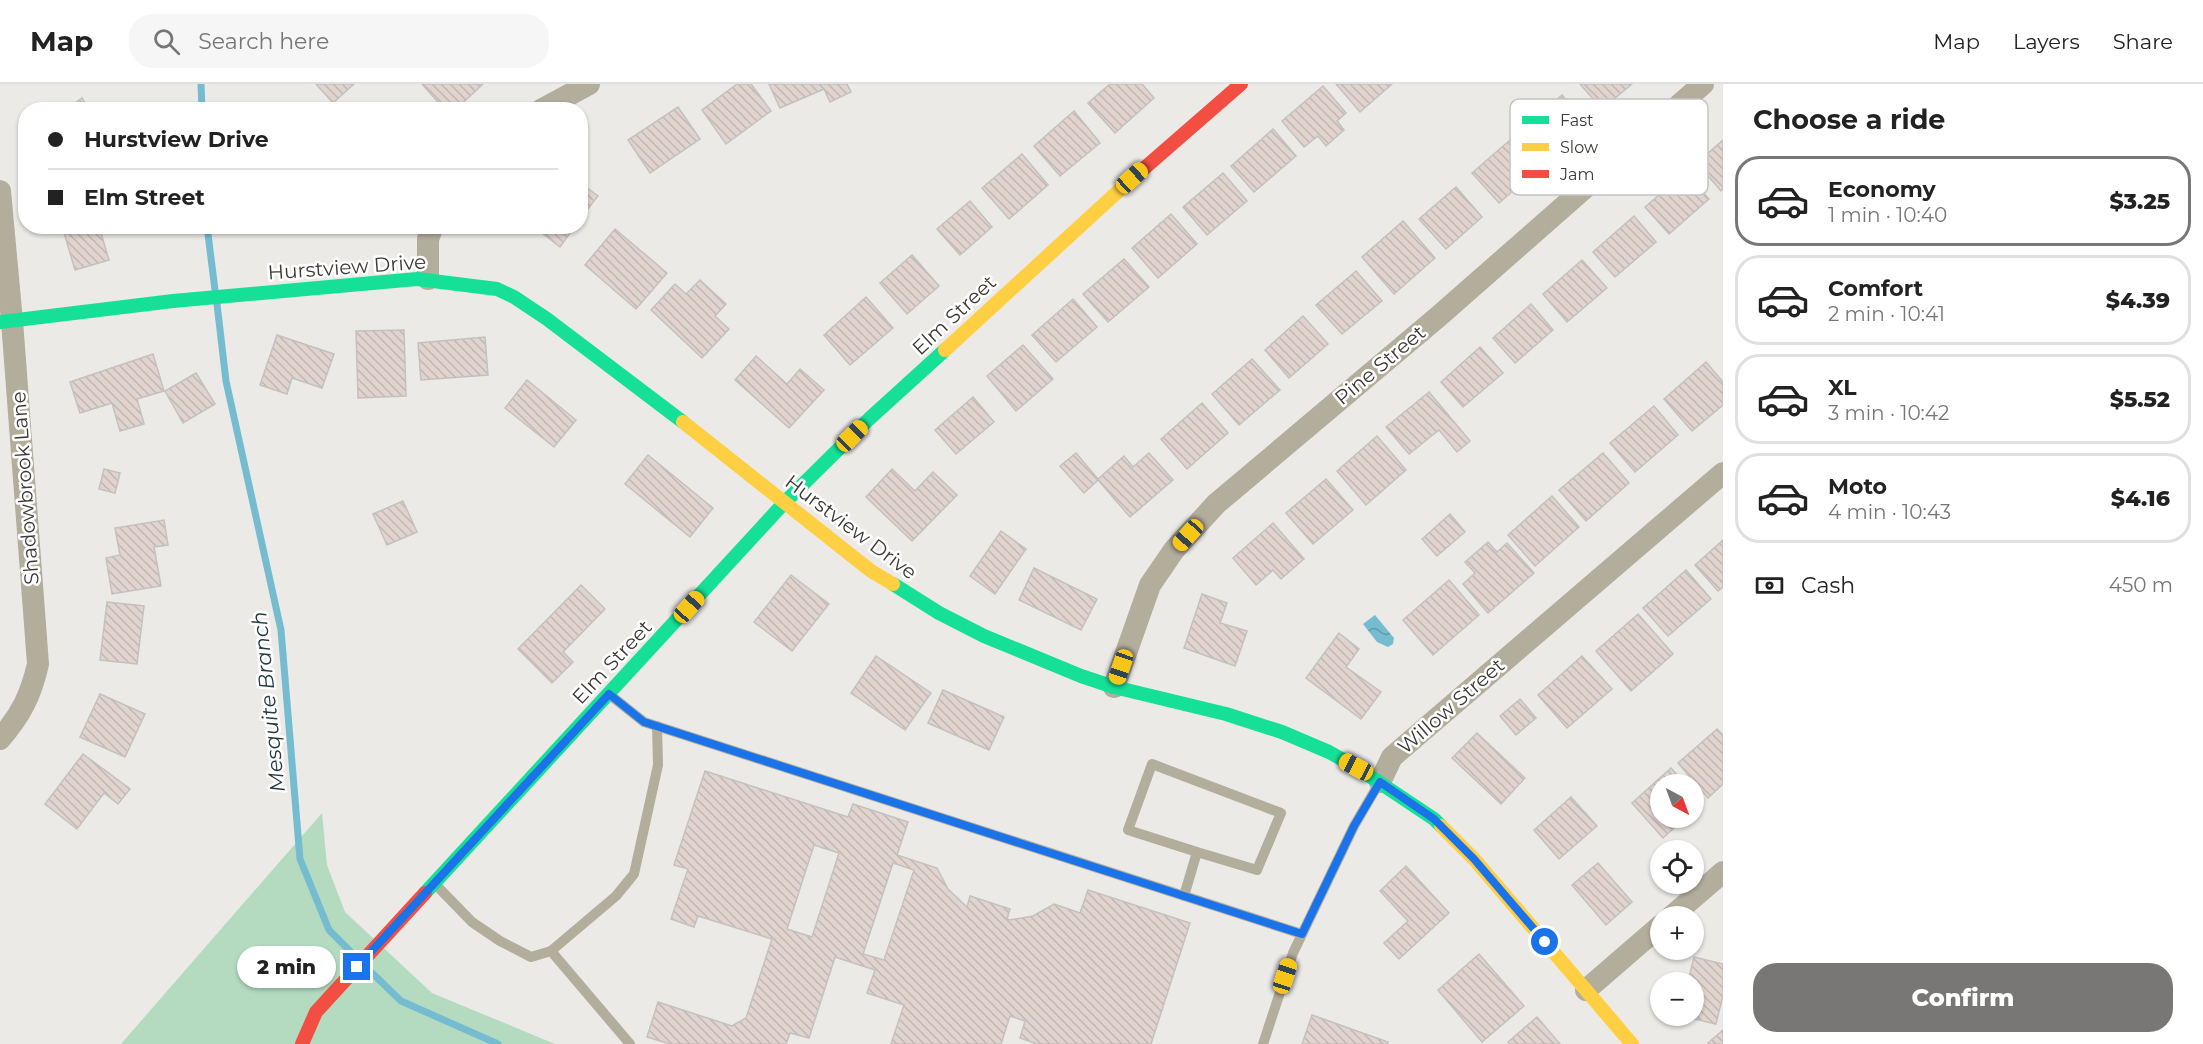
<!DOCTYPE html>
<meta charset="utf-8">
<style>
:root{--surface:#fff;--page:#f6f6f6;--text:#222;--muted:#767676;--line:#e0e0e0;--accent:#787775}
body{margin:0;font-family:Montserrat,sans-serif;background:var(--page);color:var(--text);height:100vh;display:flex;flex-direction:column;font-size:22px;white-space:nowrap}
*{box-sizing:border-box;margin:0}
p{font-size:20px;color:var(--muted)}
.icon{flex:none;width:33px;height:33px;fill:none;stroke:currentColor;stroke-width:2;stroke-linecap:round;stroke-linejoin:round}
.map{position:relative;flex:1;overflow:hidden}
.panel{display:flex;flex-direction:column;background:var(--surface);width:480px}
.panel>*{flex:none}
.banner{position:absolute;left:18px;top:18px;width:570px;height:132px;border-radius:24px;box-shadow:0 2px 4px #0004;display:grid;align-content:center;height:132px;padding:0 30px;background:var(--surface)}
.needle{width:39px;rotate:139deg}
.tools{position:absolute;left:1650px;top:690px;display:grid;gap:12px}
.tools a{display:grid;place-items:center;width:54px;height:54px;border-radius:50%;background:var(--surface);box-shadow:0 2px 4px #0004;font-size:30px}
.end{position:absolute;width:27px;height:27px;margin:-14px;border:8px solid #1a73e8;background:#fff;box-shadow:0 0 0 3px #fff}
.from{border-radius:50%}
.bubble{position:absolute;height:42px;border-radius:21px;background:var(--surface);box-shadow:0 2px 4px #0004;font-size:20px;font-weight:800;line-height:42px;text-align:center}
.car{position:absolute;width:18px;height:36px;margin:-18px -9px;border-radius:8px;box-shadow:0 0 4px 2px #0007;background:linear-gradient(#f5c518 24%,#345 0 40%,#f5c518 0 76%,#345 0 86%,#f5c518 0)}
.banner b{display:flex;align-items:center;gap:21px;height:57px;font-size:22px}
.banner b+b{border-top:2px solid var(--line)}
.banner i{width:15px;height:15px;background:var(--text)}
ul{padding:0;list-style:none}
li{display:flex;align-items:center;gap:18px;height:90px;margin:0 12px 9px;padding:0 18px;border:3px solid var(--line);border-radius:24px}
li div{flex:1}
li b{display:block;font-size:22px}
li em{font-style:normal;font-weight:800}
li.selected{border-color:var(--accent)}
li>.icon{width:54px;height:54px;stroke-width:1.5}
h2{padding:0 30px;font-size:27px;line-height:72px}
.pay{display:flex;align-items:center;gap:15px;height:66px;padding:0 30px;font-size:22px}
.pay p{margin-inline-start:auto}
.button{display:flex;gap:12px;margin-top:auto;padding:12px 30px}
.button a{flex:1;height:69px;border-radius:24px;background:var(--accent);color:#fff;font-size:24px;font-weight:800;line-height:69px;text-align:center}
header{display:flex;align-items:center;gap:36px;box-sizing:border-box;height:84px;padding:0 30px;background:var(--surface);border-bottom:2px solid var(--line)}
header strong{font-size:28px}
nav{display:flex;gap:33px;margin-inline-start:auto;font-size:21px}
.search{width:420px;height:54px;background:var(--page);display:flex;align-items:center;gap:15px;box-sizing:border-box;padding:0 21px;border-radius:24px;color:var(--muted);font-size:22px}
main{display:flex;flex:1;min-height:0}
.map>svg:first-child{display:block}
.park{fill:#b4dbc0}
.water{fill:url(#water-waves)}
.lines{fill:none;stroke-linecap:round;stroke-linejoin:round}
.stream{stroke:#76bcd1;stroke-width:7}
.building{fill:url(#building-back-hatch);stroke:#c3c1bf;stroke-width:1.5;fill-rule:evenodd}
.lane{stroke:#b3ad9c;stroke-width:10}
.street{stroke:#b3ad9c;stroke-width:22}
.fast{stroke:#16e098;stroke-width:14}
.slow{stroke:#ffcf43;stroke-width:14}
.jam{stroke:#f24e42;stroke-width:14}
.route{stroke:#1a73e8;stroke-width:8}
.labels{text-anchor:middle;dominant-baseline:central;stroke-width:5;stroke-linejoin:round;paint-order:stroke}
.street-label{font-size:20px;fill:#3a3937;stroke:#fff}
.water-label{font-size:21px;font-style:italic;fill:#233a41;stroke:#fff}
.key{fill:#fff;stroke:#c4c4c3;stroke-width:1.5}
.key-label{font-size:16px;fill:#3a3937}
</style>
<header>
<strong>Map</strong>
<div class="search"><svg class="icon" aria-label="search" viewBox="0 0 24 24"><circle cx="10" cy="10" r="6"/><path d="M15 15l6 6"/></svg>Search here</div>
<nav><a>Map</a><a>Layers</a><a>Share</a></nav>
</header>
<main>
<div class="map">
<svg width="1723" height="960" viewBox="0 0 1723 960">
<defs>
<pattern id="water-waves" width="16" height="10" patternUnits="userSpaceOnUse" patternTransform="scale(1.5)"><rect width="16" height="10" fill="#76bcd1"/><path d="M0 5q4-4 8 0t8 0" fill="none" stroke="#629aaa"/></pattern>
<pattern id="building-back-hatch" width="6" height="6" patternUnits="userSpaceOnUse" patternTransform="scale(1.5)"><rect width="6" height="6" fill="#e1d4cf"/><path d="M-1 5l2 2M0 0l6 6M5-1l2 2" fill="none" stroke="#c2b7b2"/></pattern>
</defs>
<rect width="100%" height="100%" fill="#eceae7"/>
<!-- park -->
<path class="park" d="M322,729L327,781L345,828L432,909L555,960H121Z"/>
<!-- water -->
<path class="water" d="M1375,531L1394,554L1393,560L1388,563L1377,558L1363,540Z"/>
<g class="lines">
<!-- stream -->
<g class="stream">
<path d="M201,0L202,26"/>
<path d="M207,142L215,206"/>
<path d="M217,220L226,297L281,546L300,775L329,846L355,872"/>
<path d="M367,884L401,917L498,960"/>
</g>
</g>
<!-- building -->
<g class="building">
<path d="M316,0H354L333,19Z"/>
<path d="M422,0H483L455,26H445Z"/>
<path d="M737,0H751L771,27L726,60L702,26Z"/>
<path d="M769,0H847L851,8L830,18L824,5L780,24Z"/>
<path d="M1110,0H1142L1154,14L1115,49L1088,19Z"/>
<path d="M1336,0H1392L1360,28Z"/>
<path d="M1580,0H1632L1602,25Z"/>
<path d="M1323,2L1346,29L1337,37L1344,46L1326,62L1318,52L1304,63L1282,37Z"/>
<path d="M1562,11L1588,41L1548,76L1521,46Z"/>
<path d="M82,14L89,26H65Z"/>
<path d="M678,23L700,55L650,89L628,56Z"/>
<path d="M1074,27L1100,59L1060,92L1034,62Z"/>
<path d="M1273,45L1296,72L1254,108L1231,82Z"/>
<path d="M1510,56L1537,86L1499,119L1472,89Z"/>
<path d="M1723,56V105L1721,107L1697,79Z"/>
<path d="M1022,70L1048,101L1009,135L982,104Z"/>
<path d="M1223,89L1247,117L1207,151L1183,123Z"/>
<path d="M1685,89L1709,115L1669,150L1645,123Z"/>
<path d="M580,99L598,112L580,135Z"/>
<path d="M1456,103L1482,133L1446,165L1419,135Z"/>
<path d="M970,117L992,143L960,171L937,145Z"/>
<path d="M1171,130L1197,160L1158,194L1132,164Z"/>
<path d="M1634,132L1656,158L1615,193L1593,168Z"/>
<path d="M1403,137L1435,174L1394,210L1362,173Z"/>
<path d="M62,142H99L109,176L75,186Z"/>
<path d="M533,142H575L560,163Z"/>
<path d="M615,145L667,189L636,225L585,181Z"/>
<path d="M912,171L939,202L907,230L880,199Z"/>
<path d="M1124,175L1149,203L1108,238L1083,210Z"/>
<path d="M1582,176L1607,204L1567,238L1543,210Z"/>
<path d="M1356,187L1382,217L1342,250L1316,221Z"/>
<path d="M700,196L726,220L715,232L729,245L702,274L651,226L675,200L686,210Z"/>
<path d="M866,213L893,244L850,281L824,251Z"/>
<path d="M1073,215L1097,243L1056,278L1032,251Z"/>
<path d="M1531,220L1553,246L1515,279L1493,254Z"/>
<path d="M1303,232L1328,260L1289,294L1265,266Z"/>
<path d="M404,246L406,312L358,314L356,247Z"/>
<path d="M277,251L334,270L322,304L292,294L287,310L260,301Z"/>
<path d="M485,253L488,291L421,296L418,259Z"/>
<path d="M1023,261L1053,295L1016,327L987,292Z"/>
<path d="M1480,263L1503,289L1463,323L1441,298Z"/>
<path d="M153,270L164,307L137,315L144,340L120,347L112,319L80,329L70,298Z"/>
<path d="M756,272L787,300L800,285L824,306L789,344L735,296Z"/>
<path d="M1252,275L1280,306L1239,341L1212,310Z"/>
<path d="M1706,278L1723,298V321L1692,347L1664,315Z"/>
<path d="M196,289L215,320L183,339L165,307Z"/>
<path d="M527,296L576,336L554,363L505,324Z"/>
<path d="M1429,308L1470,357L1457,368L1439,346L1409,370L1386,343Z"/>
<path d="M973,313L994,338L956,370L935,346Z"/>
<path d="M1202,319L1228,349L1187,385L1161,355Z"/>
<path d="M1654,322L1678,351L1635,388L1610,359Z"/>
<path d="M1377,352L1406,386L1366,421L1337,387Z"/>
<path d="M1076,369L1098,395L1124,372L1133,383L1149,369L1173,396L1130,433L1098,396L1084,409L1060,382Z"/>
<path d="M1603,369L1629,399L1586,437L1559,406Z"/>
<path d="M648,371L713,424L690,453L625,400Z"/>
<path d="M104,385L120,389L115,409L99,405Z"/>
<path d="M892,385L915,407L933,388L957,411L912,457L866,413Z"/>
<path d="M1326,395L1353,426L1313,460L1286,429Z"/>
<path d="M1552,412L1579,443L1535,482L1508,451Z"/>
<path d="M403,417L417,448L387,461L373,430Z"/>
<path d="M1450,430L1465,448L1437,472L1422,455Z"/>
<path d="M164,436L168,461L154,463L161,502L112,510L106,474L120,471L115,444Z"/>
<path d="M1273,439L1304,475L1281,495L1273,486L1256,501L1233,474Z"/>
<path d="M1001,447L1026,465L995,510L970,492Z"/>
<path d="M1723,456V503L1718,507L1695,481Z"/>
<path d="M1488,458L1497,468L1507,459L1534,489L1488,529L1463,500L1475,489L1465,478Z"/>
<path d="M1034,484L1097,515L1081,546L1019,516Z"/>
<path d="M1686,486L1711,515L1668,552L1643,524Z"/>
<path d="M791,491L829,520L792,567L754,538Z"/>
<path d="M1449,496L1479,531L1433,571L1403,536Z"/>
<path d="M581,501L605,525L563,568L573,578L552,599L518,565Z"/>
<path d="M1202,510L1227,519L1220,539L1247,547L1235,582L1184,564Z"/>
<path d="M107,518L144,522L137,580L100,576Z"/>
<path d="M1638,530L1673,570L1631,607L1596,567Z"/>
<path d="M1339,549L1359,565L1346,583L1381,608L1361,635L1306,594Z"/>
<path d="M876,572L931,609L905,646L851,609Z"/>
<path d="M1582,572L1612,605L1567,644L1538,611Z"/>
<path d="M943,606L1004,633L989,666L928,639Z"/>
<path d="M100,610L145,630L125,673L80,653Z"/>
<path d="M1520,615L1536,634L1516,651L1500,632Z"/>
<path d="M1717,645L1723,651V700L1708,714L1678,679Z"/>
<path d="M1477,649L1525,694L1501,720L1452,674Z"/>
<path d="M83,670L130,705L118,720L104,709L77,745L45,720Z"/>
<path d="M1671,684L1685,700H1660V734H1685L1663,754L1632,719Z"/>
<path d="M705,687L848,733L853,720L908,738L897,771L937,784L948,805L967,823L970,812L1010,825L1007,835L1010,836L1033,832L1054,820L1080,829L1088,806L1190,839L1151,960H1037L1020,954L1025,937L1010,932L1001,960H891L904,921L867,909L875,886L835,873L809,954L790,949L786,960H670L647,953L658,918L732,942L746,934L772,855L698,832L694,843L671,835L688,785L674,781ZM814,761L839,769L812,853L787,845ZM893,779L914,786L884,876L863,870Z"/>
<path d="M1571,713L1597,742L1559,775L1534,746Z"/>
<path d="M1598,779L1632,818L1606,841L1572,801Z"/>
<path d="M1406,782L1449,829L1399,875L1384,859L1408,837L1380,807Z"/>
<path d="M1479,870L1524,922L1482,958L1438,906Z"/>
<path d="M1694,873L1723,880V911L1716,940L1682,932H1694V898H1688Z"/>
<path d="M1312,931L1388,958V960H1302Z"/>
<path d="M1537,933L1560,960H1510L1508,958Z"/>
<path d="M1723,946V960H1708V959Z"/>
</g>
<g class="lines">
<!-- lane -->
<g class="lane">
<path d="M610,611L644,638L1302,850"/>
<path d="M436,801L472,838L500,857L531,873L551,867L630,960"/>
<path d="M1184,812L1197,768L1257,786L1281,729L1152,680L1128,746L1197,768"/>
<path d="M551,867L616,812L634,790L658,681L657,642"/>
<path d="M1263,960L1293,869L1354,742L1378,701"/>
</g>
<!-- street -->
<g class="street">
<path d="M541,26L589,0"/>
<path d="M0,107L12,237L38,580C31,611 21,631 0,655"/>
<path d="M428,195V155L433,142"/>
<path d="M1114,603L1150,501L1174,466L1216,420L1439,232L1703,0"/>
<path d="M1380,698L1392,673L1723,389"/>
<path d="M1672,832L1723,788"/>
<path d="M1586,906L1660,842"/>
</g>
<!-- fast -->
<g class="fast">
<path d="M0,238L173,217L417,195L497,205L514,213L547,235L683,338"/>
<path d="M893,500L939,529L984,552L1081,592L1114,603L1226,630L1282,648L1329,668L1356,683L1434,735L1441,742"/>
<path d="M425,809L784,419L869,335L945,266"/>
</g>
<!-- slow -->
<g class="slow">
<path d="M945,266L1125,101"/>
<path d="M683,338L871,487L893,500"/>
<path d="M1441,742L1474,775L1632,960"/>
</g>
<!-- jam -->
<g class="jam">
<path d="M1125,101L1241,0"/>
<path d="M302,960L316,928L425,809"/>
</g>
</g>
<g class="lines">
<!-- route -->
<path class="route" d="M357,883L609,610L644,638L1302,850L1354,742L1380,698L1434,735L1474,775L1545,858"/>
</g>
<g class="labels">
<!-- street labels -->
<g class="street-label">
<text transform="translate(347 183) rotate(-4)">Hurstview Drive</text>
<text transform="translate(954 231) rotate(-43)">Elm Street</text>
<text transform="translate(1380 281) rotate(-40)">Pine Street</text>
<text transform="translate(25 404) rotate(-94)">Shadowbrook Lane</text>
<text transform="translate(851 443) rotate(37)">Hurstview Drive</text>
<text transform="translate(612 578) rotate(-47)">Elm Street</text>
<text transform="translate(1451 622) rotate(-41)">Willow Street</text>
</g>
<!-- water labels -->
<g class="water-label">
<text transform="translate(268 618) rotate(-96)">Mesquite Branch</text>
</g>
</g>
<!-- legend -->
<rect x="1510" y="15" width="198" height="96" rx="9" class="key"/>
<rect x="1522" y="32" width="27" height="8" fill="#16e098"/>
<rect x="1522" y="59" width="27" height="8" fill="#ffcf43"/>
<rect x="1522" y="86" width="27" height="8" fill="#f24e42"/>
<g class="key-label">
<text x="1560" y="42">Fast</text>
<text x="1560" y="69">Slow</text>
<text x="1560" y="96">Jam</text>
</g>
</svg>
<div class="tools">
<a><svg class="needle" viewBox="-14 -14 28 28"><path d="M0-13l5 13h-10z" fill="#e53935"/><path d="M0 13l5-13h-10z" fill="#767676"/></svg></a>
<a><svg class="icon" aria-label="locate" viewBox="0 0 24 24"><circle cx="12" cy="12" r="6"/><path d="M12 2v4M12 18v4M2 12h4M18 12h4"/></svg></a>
<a>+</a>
<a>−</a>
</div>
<i class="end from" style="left:1545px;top:858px"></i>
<i class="end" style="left:357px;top:883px"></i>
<div class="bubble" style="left:237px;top:862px;width:99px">2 min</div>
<i class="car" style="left:1132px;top:94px;rotate:48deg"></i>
<i class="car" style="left:852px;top:352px;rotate:45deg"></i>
<i class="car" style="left:1188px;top:451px;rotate:222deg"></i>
<i class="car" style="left:689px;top:523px;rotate:42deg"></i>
<i class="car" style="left:1121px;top:583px;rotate:199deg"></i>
<i class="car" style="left:1356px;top:683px;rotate:298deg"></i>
<i class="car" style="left:1285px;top:892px;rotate:18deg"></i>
<div class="banner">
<b><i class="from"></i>Hurstview Drive</b>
<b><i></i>Elm Street</b>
</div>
</div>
<section class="panel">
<h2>Choose a ride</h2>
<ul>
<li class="selected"><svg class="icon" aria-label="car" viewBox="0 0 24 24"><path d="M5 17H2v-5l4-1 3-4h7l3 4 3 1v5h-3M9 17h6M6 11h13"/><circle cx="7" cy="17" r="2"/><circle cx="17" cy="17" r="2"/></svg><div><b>Economy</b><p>1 min · 10:40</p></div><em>$3.25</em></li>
<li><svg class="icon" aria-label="car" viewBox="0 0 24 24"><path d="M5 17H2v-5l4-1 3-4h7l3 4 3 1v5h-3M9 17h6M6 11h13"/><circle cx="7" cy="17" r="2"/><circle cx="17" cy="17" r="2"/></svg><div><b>Comfort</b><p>2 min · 10:41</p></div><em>$4.39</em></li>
<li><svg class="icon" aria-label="car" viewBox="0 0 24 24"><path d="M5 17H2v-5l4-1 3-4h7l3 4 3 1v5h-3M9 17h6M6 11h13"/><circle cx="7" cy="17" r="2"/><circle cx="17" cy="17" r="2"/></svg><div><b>XL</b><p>3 min · 10:42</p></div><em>$5.52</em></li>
<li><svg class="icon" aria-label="car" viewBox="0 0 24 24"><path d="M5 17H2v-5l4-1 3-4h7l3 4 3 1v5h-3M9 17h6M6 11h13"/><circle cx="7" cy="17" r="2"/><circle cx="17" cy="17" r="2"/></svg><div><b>Moto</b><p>4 min · 10:43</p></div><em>$4.16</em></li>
</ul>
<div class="pay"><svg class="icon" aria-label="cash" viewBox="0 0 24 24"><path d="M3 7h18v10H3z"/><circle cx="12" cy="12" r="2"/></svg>Cash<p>450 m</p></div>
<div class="button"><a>Confirm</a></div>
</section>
</main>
